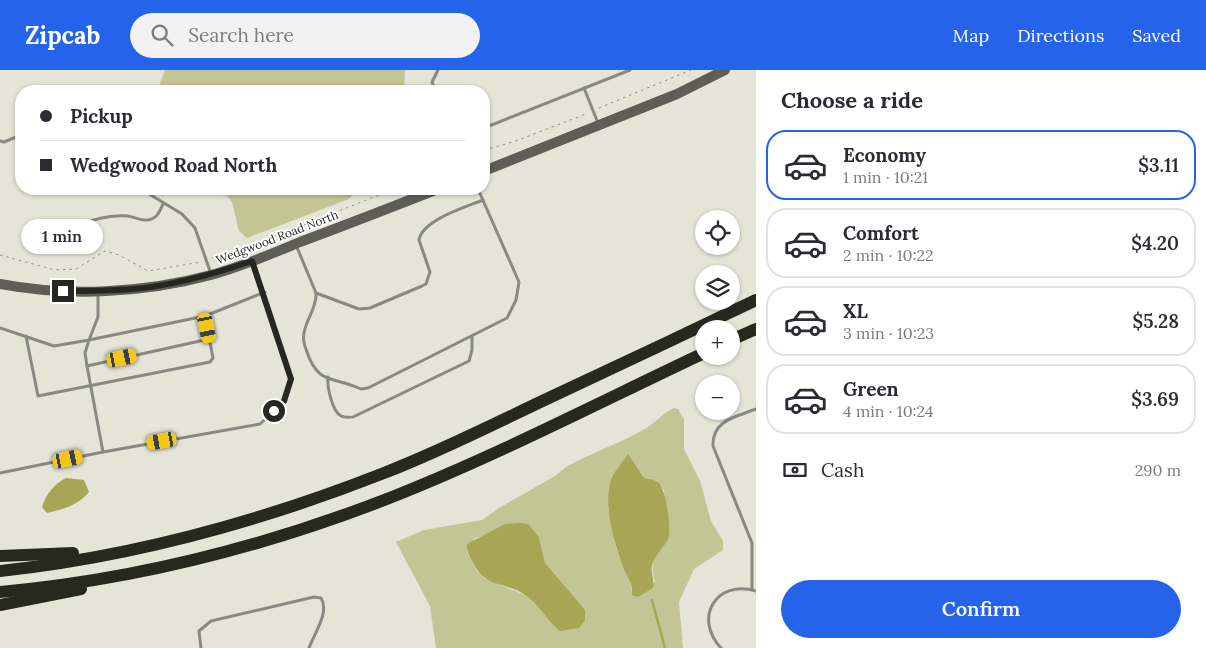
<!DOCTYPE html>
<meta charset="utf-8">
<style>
:root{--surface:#fff;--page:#f2f2f3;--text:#2b2b33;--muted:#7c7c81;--line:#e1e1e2;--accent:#2563eb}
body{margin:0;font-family:Lora,serif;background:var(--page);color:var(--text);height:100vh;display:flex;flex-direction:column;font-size:19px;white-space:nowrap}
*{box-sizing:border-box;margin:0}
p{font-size:16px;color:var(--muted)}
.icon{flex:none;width:28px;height:28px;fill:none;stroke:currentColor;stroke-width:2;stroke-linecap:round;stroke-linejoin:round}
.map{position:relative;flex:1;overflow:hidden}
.details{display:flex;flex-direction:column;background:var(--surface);width:450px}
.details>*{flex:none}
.hud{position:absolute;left:15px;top:15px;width:475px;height:110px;border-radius:20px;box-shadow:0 1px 4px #0004;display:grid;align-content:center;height:110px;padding:0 25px;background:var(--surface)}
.buttons{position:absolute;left:695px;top:140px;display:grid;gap:10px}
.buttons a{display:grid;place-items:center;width:45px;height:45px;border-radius:50%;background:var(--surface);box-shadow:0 1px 4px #0004;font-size:25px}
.end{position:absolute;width:22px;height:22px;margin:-11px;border:6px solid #272722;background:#fff;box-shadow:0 0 0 2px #fff}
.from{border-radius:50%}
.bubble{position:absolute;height:35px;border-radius:18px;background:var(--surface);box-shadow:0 1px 4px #0004;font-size:16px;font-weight:600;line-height:35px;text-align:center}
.car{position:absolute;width:15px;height:30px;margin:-15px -8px;border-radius:6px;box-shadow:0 0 4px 1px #0007;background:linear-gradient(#f5c518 24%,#345 0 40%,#f5c518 0 76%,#345 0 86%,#f5c518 0)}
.hud b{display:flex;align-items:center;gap:18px;height:48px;font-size:19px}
.hud b+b{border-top:1px solid var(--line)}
.hud i{width:12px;height:12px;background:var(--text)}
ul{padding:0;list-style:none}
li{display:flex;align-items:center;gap:15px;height:70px;margin:0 10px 8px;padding:0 15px;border:2px solid var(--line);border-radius:20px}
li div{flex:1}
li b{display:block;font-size:19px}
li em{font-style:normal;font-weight:600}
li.current{border-color:var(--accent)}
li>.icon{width:45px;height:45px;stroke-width:1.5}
h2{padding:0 25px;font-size:22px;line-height:60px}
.pay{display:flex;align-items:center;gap:12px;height:55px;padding:0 25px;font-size:19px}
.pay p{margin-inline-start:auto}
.button{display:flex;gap:10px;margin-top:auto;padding:10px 25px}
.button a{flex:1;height:58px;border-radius:30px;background:var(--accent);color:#fff;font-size:20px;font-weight:600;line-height:58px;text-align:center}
header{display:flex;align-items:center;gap:30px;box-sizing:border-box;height:70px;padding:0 25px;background:var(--accent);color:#fff}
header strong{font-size:24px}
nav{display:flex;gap:28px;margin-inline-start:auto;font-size:18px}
.search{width:350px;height:45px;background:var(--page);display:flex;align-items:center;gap:12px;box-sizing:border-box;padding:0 18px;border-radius:28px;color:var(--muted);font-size:19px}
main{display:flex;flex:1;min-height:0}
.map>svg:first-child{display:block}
.green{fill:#c4c595;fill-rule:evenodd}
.water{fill:#a6a656}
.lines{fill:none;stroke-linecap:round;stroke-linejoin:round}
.stream{stroke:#a6a656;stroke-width:2.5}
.path{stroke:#8e8e85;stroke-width:1;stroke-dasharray:2.5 4;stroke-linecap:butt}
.lane{stroke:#898983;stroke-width:3}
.secondary{stroke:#5e5e56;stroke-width:10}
.highway{stroke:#28291e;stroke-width:12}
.route{stroke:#272722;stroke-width:6}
.labels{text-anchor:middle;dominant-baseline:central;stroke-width:4;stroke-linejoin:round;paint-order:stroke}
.street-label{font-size:12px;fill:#272722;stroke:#fff}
</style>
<header>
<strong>Zipcab</strong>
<div class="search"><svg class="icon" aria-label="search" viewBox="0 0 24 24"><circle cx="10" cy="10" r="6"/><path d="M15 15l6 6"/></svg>Search here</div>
<nav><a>Map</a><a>Directions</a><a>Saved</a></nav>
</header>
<main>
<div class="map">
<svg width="756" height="578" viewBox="0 0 756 578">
<rect width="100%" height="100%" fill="#e4e4d7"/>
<!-- green -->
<g class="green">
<path d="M165,0H405L404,21H162L160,13Z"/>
<path d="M221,119H358L349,129L247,168L239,161L232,132Z"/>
<path d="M674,338L678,339L684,349V379L700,411L711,451L723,471V480L694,499L679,532L683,578H436L430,536L396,472L424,460L482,450L499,438L555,406L566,397C591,383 618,374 643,360C655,354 662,343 674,338ZM644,408L657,411L664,420L668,468C656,484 648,491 655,512L632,525C633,510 620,493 616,477C613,464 612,450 608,437ZM484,466L539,467L545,493L573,528L555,557L537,534L525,525L486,509L477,501L467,482L475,468Z"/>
</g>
<!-- water -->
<g class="water">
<path d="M628,384L644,408C649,409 655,409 659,413C666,420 672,459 668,469C664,478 655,484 652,495C650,503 655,510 653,518L638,527L632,525C633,511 627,509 623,497C614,471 603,437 611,410C614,401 623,392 628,384Z"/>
<path d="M66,408L84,410L89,422C78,435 64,439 47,443L42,437C46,424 54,414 66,408Z"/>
<path d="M521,453L528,454L539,467L545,493L585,540V550L579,558L560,561C548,552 541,537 528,527C508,511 487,520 473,493C469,486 467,482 467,474L505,454Z"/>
</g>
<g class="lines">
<!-- stream -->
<path class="stream" d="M652,530L665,578"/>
<!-- path -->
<g class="path">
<path d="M599,38L691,0"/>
<path d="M484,80L513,72L586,44"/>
<path d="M0,185L55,200L76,199L105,181L119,185L148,201L201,192"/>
<path d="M212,188L241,179L395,119"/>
</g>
<!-- lane -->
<g class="lane">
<path d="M584,18L598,53"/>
<path d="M436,21L432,12L438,0"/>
<path d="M484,58L630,0"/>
<path d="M0,71L4,72L21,65"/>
<path d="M141,119L182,144L195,158L211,204"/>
<path d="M91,152L92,165L83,166L79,159C87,148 115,145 128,146C134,147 142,151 148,150C157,149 160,141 163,134"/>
<path d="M296,175L316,223C317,236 308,247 305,259C302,268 304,274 307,282C318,315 333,306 361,319L368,318L507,248L516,230L519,212L478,119"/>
<path d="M316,223L359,239L370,238L422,216L426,214L430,202L419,170C422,150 466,137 483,130"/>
<path d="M0,258L54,276L89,270L98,247V223"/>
<path d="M26,266L38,326L210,292L213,288L205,246"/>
<path d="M87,296L209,269"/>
<path d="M328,307C327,317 332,341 341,346C345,348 349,347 353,347L469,291L472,280V266"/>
<path d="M103,382L260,354L285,331L291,309L254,194"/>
<path d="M0,403L103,382L87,296L85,283L89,270L205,246L265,222"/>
<path d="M752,519V473L713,376C712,350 736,347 756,339"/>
<path d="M201,578L199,561L211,551L314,527L321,528C330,542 314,564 309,578"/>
<path d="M721,578C693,548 716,509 756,521"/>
</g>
<!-- secondary -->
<g class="secondary">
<path d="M484,101L677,24L725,0"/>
<path d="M0,214C68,227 144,223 211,205C241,197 271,184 300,172C346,155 392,137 438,119"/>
</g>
<!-- highway -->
<g class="highway">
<path d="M731,270L756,259"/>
<path d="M0,486L73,483"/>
<path d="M0,501C131,487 262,451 384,403C436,383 486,358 536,334C609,300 683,265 756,230"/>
<path d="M0,522C134,510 267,476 392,427C498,385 600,332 704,283"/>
<path d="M0,535L81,519"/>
</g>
</g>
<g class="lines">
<!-- route -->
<path class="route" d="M63,221C86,221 109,221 132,219C173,216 214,204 252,191L291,309L284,331L274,341"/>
</g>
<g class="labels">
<!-- street labels -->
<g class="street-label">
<text transform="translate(277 167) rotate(-21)">Wedgwood Road North</text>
</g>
</g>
</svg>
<div class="buttons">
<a><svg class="icon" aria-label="locate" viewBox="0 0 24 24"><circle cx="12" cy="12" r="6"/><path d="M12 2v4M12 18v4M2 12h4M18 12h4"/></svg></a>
<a><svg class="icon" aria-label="layers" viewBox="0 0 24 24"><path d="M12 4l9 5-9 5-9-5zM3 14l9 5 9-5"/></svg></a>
<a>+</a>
<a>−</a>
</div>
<i class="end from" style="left:274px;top:341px"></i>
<i class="end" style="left:63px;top:221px"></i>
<div class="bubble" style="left:21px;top:149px;width:82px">1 min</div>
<i class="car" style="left:207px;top:258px;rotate:169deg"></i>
<i class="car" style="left:122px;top:288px;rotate:78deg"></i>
<i class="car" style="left:162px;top:371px;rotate:260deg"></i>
<i class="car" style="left:68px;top:389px;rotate:78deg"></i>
<div class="hud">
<b><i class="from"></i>Pickup</b>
<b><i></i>Wedgwood Road North</b>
</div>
</div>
<section class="details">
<h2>Choose a ride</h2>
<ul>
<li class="current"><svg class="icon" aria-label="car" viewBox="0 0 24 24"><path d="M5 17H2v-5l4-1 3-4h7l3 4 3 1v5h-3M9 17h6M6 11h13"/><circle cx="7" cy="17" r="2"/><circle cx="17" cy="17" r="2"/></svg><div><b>Economy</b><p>1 min · 10:21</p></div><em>$3.11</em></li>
<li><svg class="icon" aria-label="car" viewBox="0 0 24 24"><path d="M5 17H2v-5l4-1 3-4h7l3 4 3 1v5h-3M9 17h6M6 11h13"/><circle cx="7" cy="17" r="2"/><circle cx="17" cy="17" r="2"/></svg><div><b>Comfort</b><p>2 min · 10:22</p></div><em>$4.20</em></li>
<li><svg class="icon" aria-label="car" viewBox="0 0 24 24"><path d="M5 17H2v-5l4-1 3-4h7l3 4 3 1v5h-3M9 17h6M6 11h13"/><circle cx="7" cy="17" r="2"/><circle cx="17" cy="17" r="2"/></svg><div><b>XL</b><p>3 min · 10:23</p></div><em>$5.28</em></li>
<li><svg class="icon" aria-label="car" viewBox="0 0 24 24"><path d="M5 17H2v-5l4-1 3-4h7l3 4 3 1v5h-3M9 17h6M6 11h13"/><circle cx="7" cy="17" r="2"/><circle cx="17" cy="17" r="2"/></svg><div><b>Green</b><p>4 min · 10:24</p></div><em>$3.69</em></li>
</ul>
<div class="pay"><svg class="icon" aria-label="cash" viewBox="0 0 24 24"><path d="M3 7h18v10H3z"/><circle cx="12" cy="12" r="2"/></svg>Cash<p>290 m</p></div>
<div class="button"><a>Confirm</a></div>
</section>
</main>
